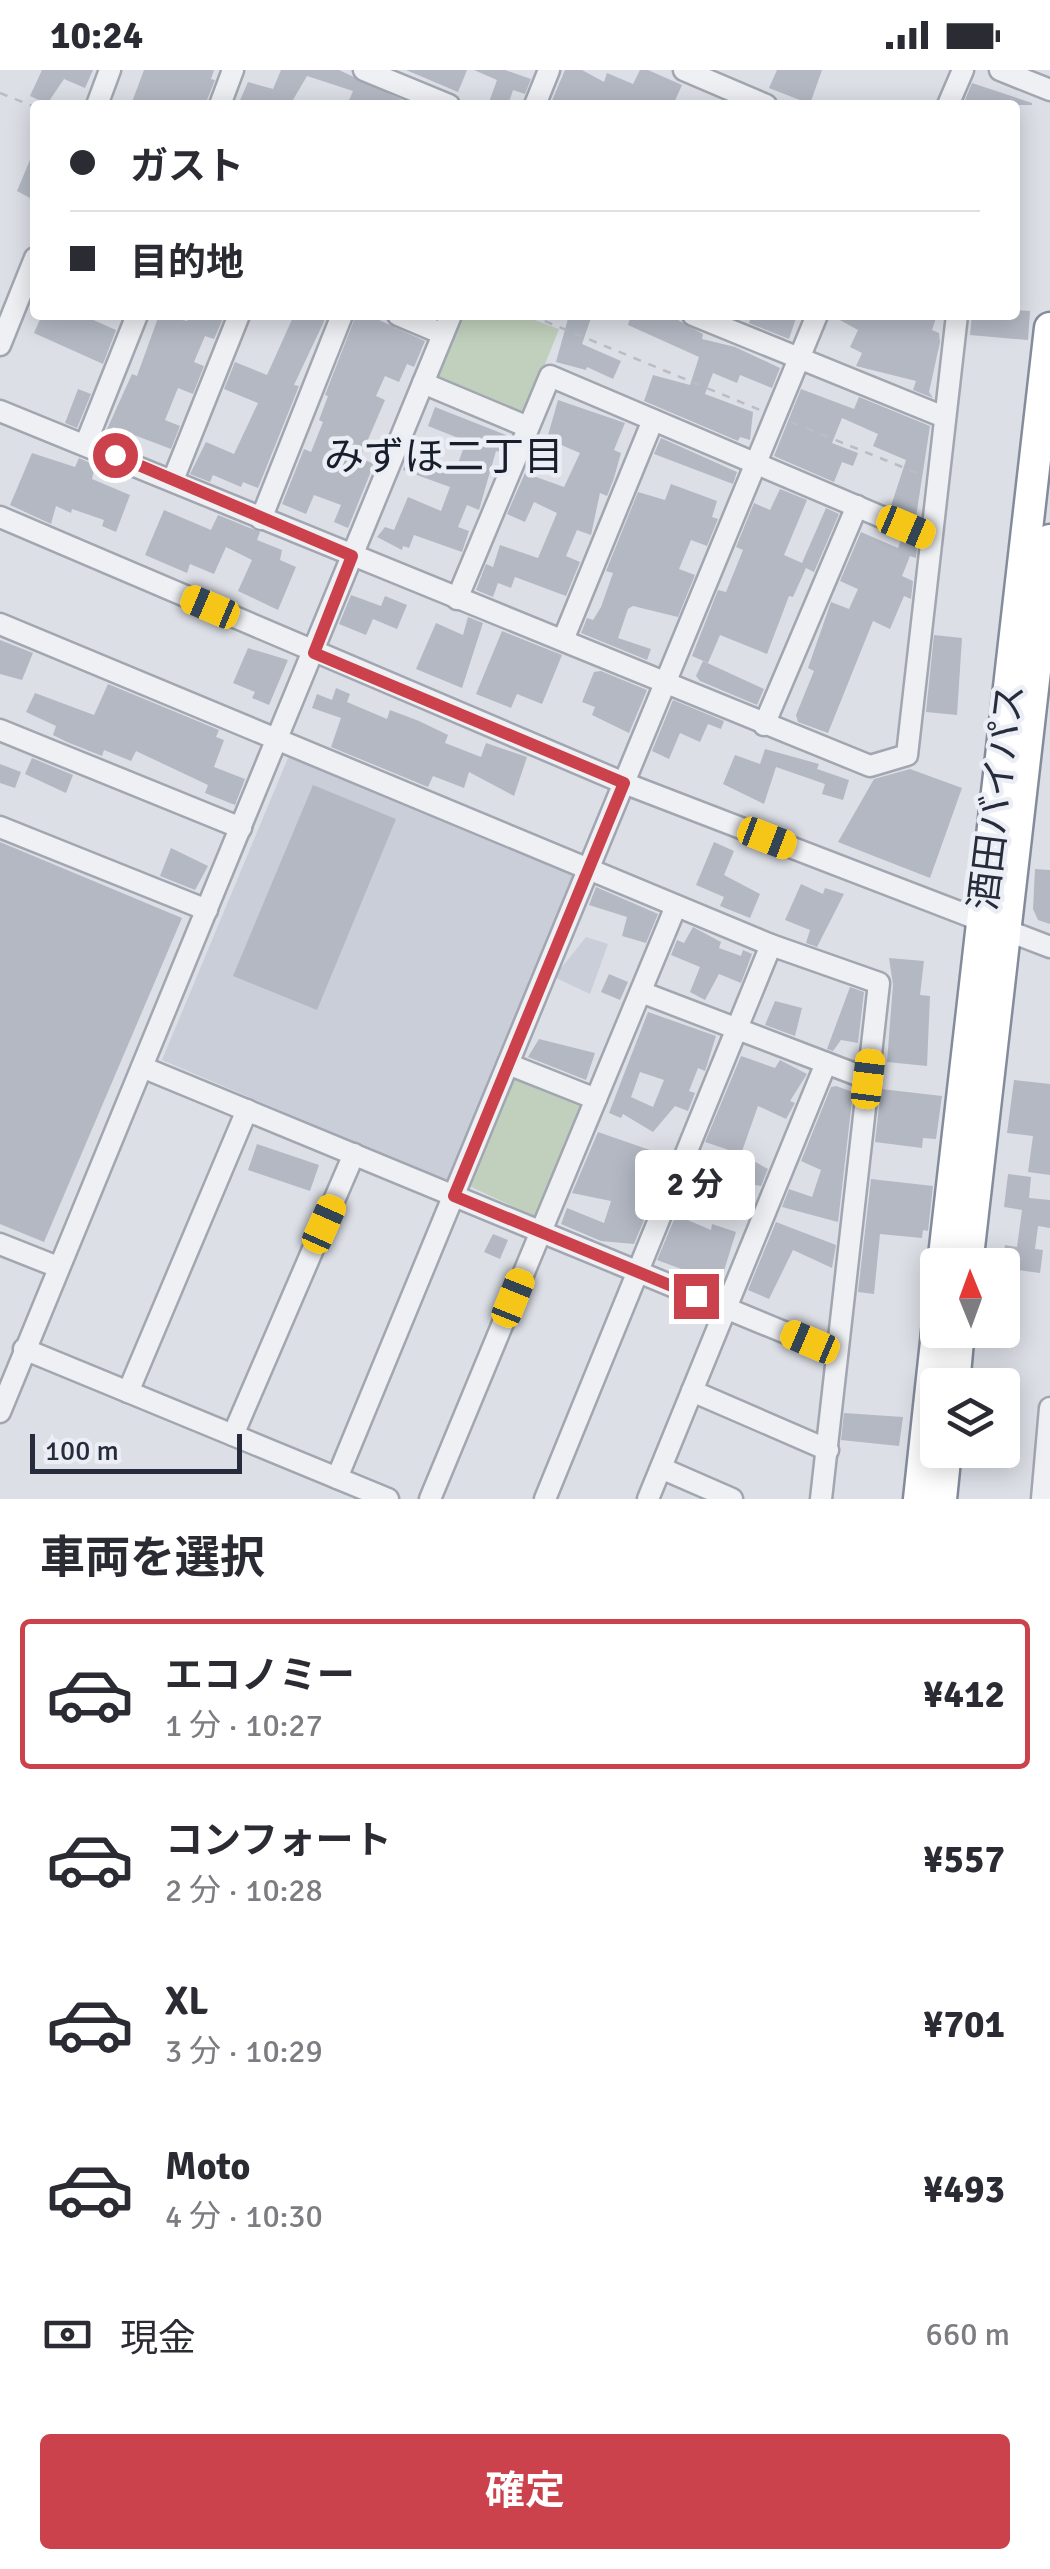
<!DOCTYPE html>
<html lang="ja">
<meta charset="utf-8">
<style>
:root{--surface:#fff;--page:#f7f7f7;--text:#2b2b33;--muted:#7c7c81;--line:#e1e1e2;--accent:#cb414c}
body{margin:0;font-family:Signika,"Noto Sans JP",sans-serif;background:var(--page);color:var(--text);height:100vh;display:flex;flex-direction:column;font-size:38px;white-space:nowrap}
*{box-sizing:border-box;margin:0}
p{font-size:32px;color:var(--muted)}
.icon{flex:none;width:55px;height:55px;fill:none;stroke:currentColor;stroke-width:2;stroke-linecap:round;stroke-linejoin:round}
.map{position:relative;height:1429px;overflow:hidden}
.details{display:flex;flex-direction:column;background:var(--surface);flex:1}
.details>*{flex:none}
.guide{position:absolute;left:30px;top:30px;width:990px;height:220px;border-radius:10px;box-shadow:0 5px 25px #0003;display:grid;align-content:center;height:220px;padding:0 40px;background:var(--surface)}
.needle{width:65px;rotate:359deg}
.tools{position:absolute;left:920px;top:1178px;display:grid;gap:20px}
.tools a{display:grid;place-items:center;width:100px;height:100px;border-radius:10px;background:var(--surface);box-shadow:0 5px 25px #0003;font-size:50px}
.scale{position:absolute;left:30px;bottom:25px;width:212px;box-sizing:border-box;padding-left:10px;border:5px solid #262c3c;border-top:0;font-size:28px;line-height:35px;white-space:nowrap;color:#262c3c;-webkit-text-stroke:8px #ebeef4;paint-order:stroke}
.end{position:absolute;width:45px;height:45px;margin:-22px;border:12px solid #cb414c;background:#fff;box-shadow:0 0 0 5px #fff}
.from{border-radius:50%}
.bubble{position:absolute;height:70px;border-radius:10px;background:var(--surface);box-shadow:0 5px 25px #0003;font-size:32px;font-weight:700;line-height:70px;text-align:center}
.car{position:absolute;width:30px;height:60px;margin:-30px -15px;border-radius:12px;box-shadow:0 0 8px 2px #0007;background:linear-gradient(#f5c518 24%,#345 0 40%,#f5c518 0 76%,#345 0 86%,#f5c518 0)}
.guide b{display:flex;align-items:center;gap:35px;height:95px;font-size:38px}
.guide b+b{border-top:2px solid var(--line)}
.guide i{width:25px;height:25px;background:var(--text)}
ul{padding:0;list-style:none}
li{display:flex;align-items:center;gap:30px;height:150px;margin:0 20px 15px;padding:0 20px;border:5px solid transparent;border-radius:10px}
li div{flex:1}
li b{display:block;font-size:38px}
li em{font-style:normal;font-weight:700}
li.on{border-color:var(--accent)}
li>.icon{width:90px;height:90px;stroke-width:1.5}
h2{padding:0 40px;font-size:45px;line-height:120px}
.pay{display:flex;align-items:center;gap:25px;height:110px;padding:0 40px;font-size:38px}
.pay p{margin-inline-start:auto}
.button{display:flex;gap:20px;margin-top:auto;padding:20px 40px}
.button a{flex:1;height:115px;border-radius:10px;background:var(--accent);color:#fff;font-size:40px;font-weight:700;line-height:115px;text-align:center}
.status{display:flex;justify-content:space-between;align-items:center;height:70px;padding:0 50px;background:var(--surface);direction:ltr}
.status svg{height:28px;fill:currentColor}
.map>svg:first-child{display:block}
.built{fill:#caced8}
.green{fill:#c1d0bd}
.building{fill:#b3b8c3;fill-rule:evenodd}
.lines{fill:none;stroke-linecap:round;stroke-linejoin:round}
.minor-casing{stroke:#a2a6b0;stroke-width:25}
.highway-casing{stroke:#848c9c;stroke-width:35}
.path{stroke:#babdc4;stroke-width:2.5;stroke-dasharray:8 8;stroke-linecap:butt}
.minor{stroke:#eef0f4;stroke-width:20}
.highway{stroke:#fff;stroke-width:30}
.route{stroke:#cb414c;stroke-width:12}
.labels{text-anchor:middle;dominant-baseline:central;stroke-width:9;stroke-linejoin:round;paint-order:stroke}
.street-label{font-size:38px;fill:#262c3c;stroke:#ebeef4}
.neighbourhood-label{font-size:40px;fill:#181e2c;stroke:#ebeef4}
</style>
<div class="status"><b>10:24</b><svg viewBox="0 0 49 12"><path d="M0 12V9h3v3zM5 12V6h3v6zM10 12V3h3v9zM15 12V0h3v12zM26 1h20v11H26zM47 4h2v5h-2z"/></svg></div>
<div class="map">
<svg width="1050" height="1429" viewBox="0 0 1050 1429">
<rect width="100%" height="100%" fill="#dcdfe6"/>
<!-- built -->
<g class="built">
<path d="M293,676L588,800L451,1113L162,990Z"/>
<path d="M586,867L608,874L590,924L554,907Z"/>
</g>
<!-- green -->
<g class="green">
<path d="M463,245H521L559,259L524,347L436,310Z"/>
<path d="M514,1005L589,1031L538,1148L469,1116Z"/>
</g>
<!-- building -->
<g class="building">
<path d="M42,0H93L85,18L64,9L47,34L30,26Z"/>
<path d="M144,0H214L211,9L215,10L205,35H140L132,32Z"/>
<path d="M281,0H339L413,35H347L353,21L307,6L290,35H238L248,12L273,19Z"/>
<path d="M406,0H467L458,22Z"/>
<path d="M474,0H505L531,9L525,24L513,20L508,35H488L497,10Z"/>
<path d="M565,0H582L604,12L607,3L633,14L640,0H648L682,15L673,35H557L551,33Z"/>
<path d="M777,0H822L810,34L769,18Z"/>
<path d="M972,13L1032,33V35H963Z"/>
<path d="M35,78V116L30,128L17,121Z"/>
<path d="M1015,240L1030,241L1028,270L970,265L972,245H1015Z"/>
<path d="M42,245H82L116,260L103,294L34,263Z"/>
<path d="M159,245L187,251L189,245L224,246L214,269L205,266L194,292L204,296L193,324L178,318L165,350L180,356L171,379L113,357L107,370L103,368L132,304L137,306Z"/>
<path d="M294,245H327L294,315L299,316L258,418L243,412L241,417L213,405L210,412L190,404L206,372L234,384L258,333L224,319L235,292L267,305Z"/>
<path d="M356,245H368L425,271L414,297L407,294L399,312L385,306L376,326L385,330L360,388L374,394L348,458L334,452L341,435L314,425L306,444L282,434L304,379L311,382L323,352L319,350L328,326L325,325Z"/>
<path d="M569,245H592L582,274L621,291L613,309L587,297L586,300L556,292Z"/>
<path d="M631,245H669L703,264L702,269L735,277L780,298L772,318L740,305L737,313L713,303L705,324L753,342L750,370L740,367L738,371L644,331L653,305L690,315L699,287L628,255Z"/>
<path d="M752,245H797L789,269L749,253Z"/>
<path d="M831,245H907L921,250L922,245H937L932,260L939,263L940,272L929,322L933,328L913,320L916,311L856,296L862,283L850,277L858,260Z"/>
<path d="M78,319L91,324L77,358L65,353Z"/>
<path d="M801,319L854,339L859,327L930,356L916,447L891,436L906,390L873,376L878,364L842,348L832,373L858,383L853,396L842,392L834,412L774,386Z"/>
<path d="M558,330L625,353L614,380L621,383L614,408L607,426L600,423L591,465L577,460L566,486L580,492L566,526L515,507L511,518L498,513L493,527L476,520L486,494L493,497L500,475L538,488L557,443L534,432L525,452L507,444L525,403L564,417L580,383L547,369Z"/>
<path d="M435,337L506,365L500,382L496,381L479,440L467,435L458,457L469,461L462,482L414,465L409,478L403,476L402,480L377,467L385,457L394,460L408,427L441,441L450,417L403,400L409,386L455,402L466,371L428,356Z"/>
<path d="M661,368L737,402L733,414L654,384Z"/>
<path d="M32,383L75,397L79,388L95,395L92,409L130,425L116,462L102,456L104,450L72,439L71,443L56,436L51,454L10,435Z"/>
<path d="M671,414L717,431L712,447L718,449L707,476L691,470L679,499L695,505L678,547L633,536L628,539L618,568L651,579L647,590L581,563L587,548L593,550L601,537L613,503L606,501L638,422L665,430Z"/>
<path d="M780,419L807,430L784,485L802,493L826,438L839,444L814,502L806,498L793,527L789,526L767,584L720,565L708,593L692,586L718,520L726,522L743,480L736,477L754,433L770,440Z"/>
<path d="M164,440L211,460L218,445L260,462L257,470L282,480L280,490L296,497L278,540L238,521L252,490L226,477L214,504L190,494L187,503L145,485Z"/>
<path d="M861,462L898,478L901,470L917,477L916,488L910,486L902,506L913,511L911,529L904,526L890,559L873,551L828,663L798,652L796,645L814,601L808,598L831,532L849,539L858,519L840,511Z"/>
<path d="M351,525L381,536L385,526L407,535L397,559L373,549L366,565L339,554Z"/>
<path d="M468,547L483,553L462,618L416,599L436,553L463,565Z"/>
<path d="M502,561L562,585L542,634L517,624L511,638L476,624Z"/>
<path d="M934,565L962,568L957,645L926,642Z"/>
<path d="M0,570L33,583L22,610L0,604Z"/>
<path d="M248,578L288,590L269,635L252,628L255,622L233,613Z"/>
<path d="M703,591L764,619L757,635L700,611L696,606Z"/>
<path d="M601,601L647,620L629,663L592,645L595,637L582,632L594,602Z"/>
<path d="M108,614L219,660L216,667L224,670L214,697L245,709L235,735L205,723L208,715L136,681L131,691L104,680L102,686L67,672L53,665L56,656L26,642L35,623L94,645Z"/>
<path d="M336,618L350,624L347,632L387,649L390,640L419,651L448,665L445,673L481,687L486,673L527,687L514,726L469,702L464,718L433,706L428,717L331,677L341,648L312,638L317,624L332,630Z"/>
<path d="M673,630L724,651L721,659L708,654L700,672L680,663L669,689L652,681Z"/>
<path d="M765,679L819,694L817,699L849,710L843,730L822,724L825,714L776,697L764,734L723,714L735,685L760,694Z"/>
<path d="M32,688L73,705L66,723L25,704Z"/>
<path d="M0,694L21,702L15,718L0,713Z"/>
<path d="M910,699L962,718L930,808L838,772L874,709Z"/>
<path d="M313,715L396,749L317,940L233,906Z"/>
<path d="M0,772L182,848L44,1172L0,1154Z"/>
<path d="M714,772L734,781L724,805L760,824L750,848L720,836L724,827L696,815Z"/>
<path d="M171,778L208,796L195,820L160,806Z"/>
<path d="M1035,799L1050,800V854L1038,850L1033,839Z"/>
<path d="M801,814L823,824L825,818L844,824L817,877L806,873L810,860L785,850Z"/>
<path d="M596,817L658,844L646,873L622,866L627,847L589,835Z"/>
<path d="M693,857L721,872L719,878L741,886L743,880L752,884L741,913L719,904L705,930L690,922L700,897L671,885L677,870L684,873Z"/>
<path d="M889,888L924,891L920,925L930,926L927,996L887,992L893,915Z"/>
<path d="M609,904L628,912L620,930L601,922Z"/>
<path d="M850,917L864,922L858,973L841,970L833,981L827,979Z"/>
<path d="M775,931L802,938L795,966L765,955Z"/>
<path d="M648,942L716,966L705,1001L698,998L689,1021L695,1023L688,1041L675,1036L653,1062L623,1044L621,1048L609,1043ZM640,1002L664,1010L653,1037L631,1027Z"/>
<path d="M539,969L595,983L586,1010L528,987Z"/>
<path d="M741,986L775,998L780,990L807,1004L790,1031L795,1033L786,1049L758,1036L741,1084L705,1072Z"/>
<path d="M1014,1010L1050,1014V1105L1028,1102L1033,1066L1007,1063Z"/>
<path d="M836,1016L853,1022L838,1152L782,1137L789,1119L812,1127L821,1100L801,1091L831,1017Z"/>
<path d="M881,1019L942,1026L936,1069L923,1068L922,1078L875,1072Z"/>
<path d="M598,1062L670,1087L634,1174L601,1171L561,1154L567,1138L604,1153L611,1131L572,1123Z"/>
<path d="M257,1074L319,1095L310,1121L248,1100Z"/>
<path d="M741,1084L768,1099L761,1116L732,1111Z"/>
<path d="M697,1093L722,1103L715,1116L690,1109Z"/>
<path d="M1008,1104L1031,1107L1029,1128L1050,1130V1158L1038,1156L1035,1179L1043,1180L1040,1203L1002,1198L1005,1175L1017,1177L1022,1140L1004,1137Z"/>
<path d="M871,1109L933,1116L928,1161L923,1160L922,1168L880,1164L874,1224L858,1222Z"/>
<path d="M676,1145L711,1160L712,1154L736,1162L718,1220L689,1208L692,1203L657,1190Z"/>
<path d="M776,1152L836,1175L832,1198L793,1180L769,1229L748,1220Z"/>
<path d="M493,1164L508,1170L500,1189L484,1182Z"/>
<path d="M844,1343L903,1347L899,1376L841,1370Z"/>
</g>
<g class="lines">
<defs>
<g id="minor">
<path d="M364,0L449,35"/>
<path d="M684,0L766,35"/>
<path d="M1000,0L1050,20"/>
<path d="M97,35L110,0"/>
<path d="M220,35L233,0"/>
<path d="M535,35L549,0"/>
<path d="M948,35L963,0"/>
<path d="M398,245L443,264"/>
<path d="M693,245L944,347"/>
<path d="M0,275L35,188"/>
<path d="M423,313L528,357"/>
<path d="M0,341L870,696L907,685L957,245"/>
<path d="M86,373L137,245"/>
<path d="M173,410L239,245"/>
<path d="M0,447L624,713L1050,877"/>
<path d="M261,449L342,245"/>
<path d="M457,529L550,306L931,468"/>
<path d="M0,554L771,875L879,913L821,1429"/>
<path d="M563,570L653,350"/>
<path d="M764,655L857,436"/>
<path d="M0,660L241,758"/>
<path d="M0,757L207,840"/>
<path d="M641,922L868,1009"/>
<path d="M508,994L596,1029"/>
<path d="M142,997L837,1284"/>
<path d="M0,1174L58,1197"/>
<path d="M24,1279L388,1429"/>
<path d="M692,1321L828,1380"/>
<path d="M128,1322L247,1040"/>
<path d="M0,1342L451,245"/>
<path d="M233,1365L354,1084"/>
<path d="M661,1398L732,1429"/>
<path d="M337,1408L817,245"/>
<path d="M430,1429L676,836"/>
<path d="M545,1429L771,875"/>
<path d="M648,1429L826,993"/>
<path d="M1042,1429L1050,1338"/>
</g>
<g id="highway">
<path d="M943,1195L1050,258"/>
<path d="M967,1195L1050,470"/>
<path d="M954,1315L959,1260"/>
<path d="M919,1429L938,1253"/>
<path d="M941,1429L946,1380"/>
</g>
</defs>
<!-- minor casing -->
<use href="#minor" class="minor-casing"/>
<!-- highway casing -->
<use href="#highway" class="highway-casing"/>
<!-- path -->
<g class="path">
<path d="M0,23L35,37"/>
<path d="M530,245L760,340"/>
<path d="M791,352L922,405"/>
</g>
<!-- minor -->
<use href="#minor" class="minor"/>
<!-- highway -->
<use href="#highway" class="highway"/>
</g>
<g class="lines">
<!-- route -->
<path class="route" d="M115,385L352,486L314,583L624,713L454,1126L696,1226"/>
</g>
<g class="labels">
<!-- street labels -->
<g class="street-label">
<text transform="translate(997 727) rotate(-83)">酒田バイパス</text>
</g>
<!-- neighbourhood labels -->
<g class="neighbourhood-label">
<text x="444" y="387">みずほ二丁目</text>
</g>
</g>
</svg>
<div class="tools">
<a><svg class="needle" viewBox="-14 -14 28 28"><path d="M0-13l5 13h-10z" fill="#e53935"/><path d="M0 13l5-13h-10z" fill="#7c7c81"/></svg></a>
<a><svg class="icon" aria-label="layers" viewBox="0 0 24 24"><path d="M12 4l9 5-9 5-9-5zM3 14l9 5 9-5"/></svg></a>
</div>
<div class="scale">100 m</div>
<i class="end from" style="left:115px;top:385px"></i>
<i class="end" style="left:696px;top:1226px"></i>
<div class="bubble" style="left:635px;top:1080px;width:120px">2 分</div>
<i class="car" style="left:906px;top:457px;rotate:113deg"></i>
<i class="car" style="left:210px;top:537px;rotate:293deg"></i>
<i class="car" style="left:767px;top:768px;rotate:111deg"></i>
<i class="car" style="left:868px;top:1009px;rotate:7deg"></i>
<i class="car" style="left:324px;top:1154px;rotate:24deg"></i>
<i class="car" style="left:513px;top:1228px;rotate:22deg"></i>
<i class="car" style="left:810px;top:1272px;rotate:293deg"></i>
<div class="guide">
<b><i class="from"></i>ガスト</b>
<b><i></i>目的地</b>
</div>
</div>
<section class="details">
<h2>車両を選択</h2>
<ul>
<li class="on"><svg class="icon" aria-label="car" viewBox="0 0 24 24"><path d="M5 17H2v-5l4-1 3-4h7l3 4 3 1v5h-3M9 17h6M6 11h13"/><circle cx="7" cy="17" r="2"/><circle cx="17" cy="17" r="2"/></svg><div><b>エコノミー</b><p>1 分 · 10:27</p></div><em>¥412</em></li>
<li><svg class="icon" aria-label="car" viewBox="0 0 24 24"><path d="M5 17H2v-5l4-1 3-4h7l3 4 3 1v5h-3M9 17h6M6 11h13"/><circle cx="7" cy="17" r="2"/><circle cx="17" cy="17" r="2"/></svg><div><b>コンフォート</b><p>2 分 · 10:28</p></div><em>¥557</em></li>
<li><svg class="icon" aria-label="car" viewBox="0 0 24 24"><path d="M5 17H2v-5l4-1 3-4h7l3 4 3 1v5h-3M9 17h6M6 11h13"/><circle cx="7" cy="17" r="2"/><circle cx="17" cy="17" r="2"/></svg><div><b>XL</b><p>3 分 · 10:29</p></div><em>¥701</em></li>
<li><svg class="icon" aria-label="car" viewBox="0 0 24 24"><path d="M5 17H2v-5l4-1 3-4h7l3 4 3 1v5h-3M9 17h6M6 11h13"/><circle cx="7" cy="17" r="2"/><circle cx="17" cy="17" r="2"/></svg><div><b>Moto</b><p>4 分 · 10:30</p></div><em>¥493</em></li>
</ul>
<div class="pay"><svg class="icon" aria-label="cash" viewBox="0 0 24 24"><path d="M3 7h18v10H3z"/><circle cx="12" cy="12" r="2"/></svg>現金<p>660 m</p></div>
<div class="button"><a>確定</a></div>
</section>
